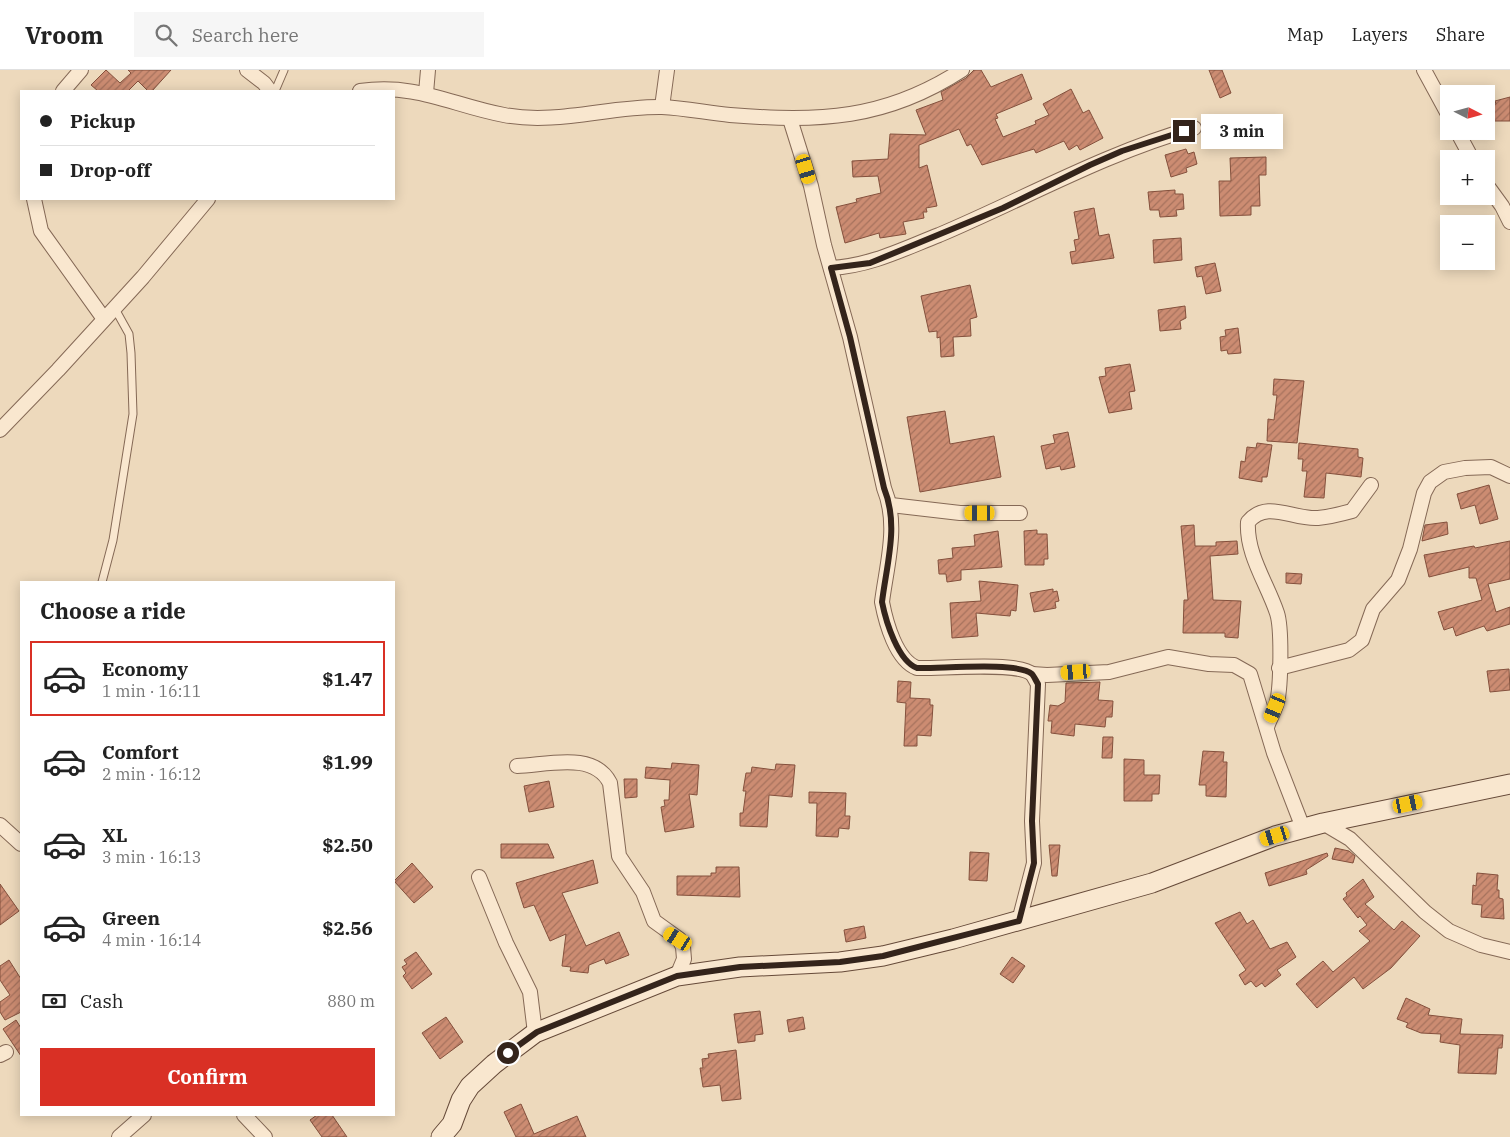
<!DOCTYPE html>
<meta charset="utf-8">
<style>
:root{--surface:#fff;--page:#f6f6f6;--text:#222;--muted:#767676;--line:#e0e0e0;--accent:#d93025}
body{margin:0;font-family:"IBM Plex Serif",serif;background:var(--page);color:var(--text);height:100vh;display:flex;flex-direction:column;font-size:19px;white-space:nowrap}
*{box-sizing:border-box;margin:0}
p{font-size:16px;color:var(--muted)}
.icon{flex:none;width:28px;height:28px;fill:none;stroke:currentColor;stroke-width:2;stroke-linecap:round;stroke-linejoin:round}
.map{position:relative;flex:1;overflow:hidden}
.panel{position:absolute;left:20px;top:511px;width:375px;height:535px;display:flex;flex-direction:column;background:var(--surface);border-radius:0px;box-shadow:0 2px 12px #0003}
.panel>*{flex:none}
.hud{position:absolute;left:20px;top:20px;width:375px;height:110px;border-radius:0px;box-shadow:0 2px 12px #0003;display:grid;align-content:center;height:110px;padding:0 20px;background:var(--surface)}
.needle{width:32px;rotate:96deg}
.controls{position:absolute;left:1440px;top:15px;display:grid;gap:10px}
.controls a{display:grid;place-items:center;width:55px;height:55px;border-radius:0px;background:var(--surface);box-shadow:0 2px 12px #0003;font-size:25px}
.end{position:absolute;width:22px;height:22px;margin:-11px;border:6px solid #34241b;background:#fff;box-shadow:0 0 0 2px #fff}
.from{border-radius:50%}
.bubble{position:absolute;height:35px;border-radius:0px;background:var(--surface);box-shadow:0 2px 12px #0003;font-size:16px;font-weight:700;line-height:35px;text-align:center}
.car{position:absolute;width:15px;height:30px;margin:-15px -8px;border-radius:6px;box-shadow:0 0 4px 1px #0007;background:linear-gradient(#f5c518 24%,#345 0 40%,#f5c518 0 76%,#345 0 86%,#f5c518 0)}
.hud b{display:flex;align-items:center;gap:18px;height:48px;font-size:19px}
.hud b+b{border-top:1px solid var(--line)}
.hud i{width:12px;height:12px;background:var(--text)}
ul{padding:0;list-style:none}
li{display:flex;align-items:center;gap:15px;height:75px;margin:0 10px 8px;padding:0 10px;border:2px solid transparent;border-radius:0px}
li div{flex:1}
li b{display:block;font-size:19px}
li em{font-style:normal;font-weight:700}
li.current{border-color:var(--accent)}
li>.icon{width:45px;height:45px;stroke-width:1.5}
h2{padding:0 20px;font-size:22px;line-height:60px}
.pay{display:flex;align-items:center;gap:12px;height:55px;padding:0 20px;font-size:19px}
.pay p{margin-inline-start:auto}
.action{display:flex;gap:10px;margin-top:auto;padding:10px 20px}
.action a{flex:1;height:58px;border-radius:0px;background:var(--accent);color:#fff;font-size:20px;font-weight:700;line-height:58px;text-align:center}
header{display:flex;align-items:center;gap:30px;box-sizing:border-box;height:70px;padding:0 25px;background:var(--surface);border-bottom:1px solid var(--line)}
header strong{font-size:24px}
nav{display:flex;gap:28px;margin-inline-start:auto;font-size:18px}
.search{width:350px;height:45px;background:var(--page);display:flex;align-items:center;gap:12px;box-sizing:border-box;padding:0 18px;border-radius:0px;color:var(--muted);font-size:19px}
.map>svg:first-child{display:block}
.building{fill:url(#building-hatch);stroke:#84503c}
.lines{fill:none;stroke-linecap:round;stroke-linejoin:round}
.lane-casing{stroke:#856956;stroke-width:9}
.street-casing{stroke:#856956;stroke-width:16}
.secondary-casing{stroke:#664a39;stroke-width:21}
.lane{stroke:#f9e7cf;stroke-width:7}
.street{stroke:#f9e7cf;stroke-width:14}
.secondary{stroke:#f9e7cf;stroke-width:19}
.route{stroke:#34241b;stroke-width:6}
</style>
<header>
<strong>Vroom</strong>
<div class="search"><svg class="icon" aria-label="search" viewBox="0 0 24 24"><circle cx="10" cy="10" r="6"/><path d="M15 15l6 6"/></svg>Search here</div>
<nav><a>Map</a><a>Layers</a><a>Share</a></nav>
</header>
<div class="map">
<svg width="1510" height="1067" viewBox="0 0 1510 1067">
<defs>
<pattern id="building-hatch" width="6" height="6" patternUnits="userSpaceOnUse" patternTransform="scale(1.25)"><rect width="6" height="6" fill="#cc8c72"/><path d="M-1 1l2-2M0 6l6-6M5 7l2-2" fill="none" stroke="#a6725d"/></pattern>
</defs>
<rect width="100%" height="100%" fill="#edd9bc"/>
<!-- building -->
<g class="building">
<path d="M106,0L120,13L131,3L128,0H171L152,21H148L138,11L128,21H98L91,15Z"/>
<path d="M974,0H981L991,17L1022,4L1032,29L996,44L998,48L995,49L1003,67L1036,54L1035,51L1049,45L1043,34L1071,19L1083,43L1089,40L1103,68L1080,80L1077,75L1069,80L1064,71L1036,83L1034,79L982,95L971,74L967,76L959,59L919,75V98L927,95L937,136L926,138L927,142H923L924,148L903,152L906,164L880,168L879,163L845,173L836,137L857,132L856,129L881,123L878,106L853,107L852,91L888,89L890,64L926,65L916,40L943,30L941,22L966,8Z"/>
<path d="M1209,0H1222L1231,23L1220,28Z"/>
<path d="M1510,27V51H1495L1486,55V35L1496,34L1495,31Z"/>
<path d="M1186,79L1188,84L1194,82L1197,94L1186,98L1187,102L1171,107L1165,85Z"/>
<path d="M1266,87V105H1259L1260,136H1251V145L1220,146L1219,111H1231L1230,88Z"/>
<path d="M1175,120V124H1183L1184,139L1176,140L1177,146L1160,147L1159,140H1150L1148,122Z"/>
<path d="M1094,138L1099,166L1109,164L1114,188L1072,194L1070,182L1076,181L1074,170L1079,169L1074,142Z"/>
<path d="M1181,168L1182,190L1154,193L1153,170Z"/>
<path d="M1215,193L1221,221L1206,224L1202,206L1197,207L1195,197Z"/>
<path d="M970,215L977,247L970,249L971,266L953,267L954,286L941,287L940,267L937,268V261L929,262L921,226Z"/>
<path d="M1185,236L1186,248L1180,251L1181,259L1160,261L1158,240Z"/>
<path d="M1238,258L1241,283L1228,284L1227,280L1221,281L1220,267L1226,266L1225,260Z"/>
<path d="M1130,294L1135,321L1129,322L1132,339L1109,343L1099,307L1106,306L1105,298Z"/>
<path d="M1274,309L1304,311L1297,373L1267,371L1268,349L1274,350L1277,325H1273Z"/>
<path d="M945,341L950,374L994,366L1001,407L920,422L907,347Z"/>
<path d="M1068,362L1075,397L1061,400L1060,396L1046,399L1041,376L1055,373L1053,365Z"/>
<path d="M1257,373L1272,375L1267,407H1262V412L1239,408L1241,391L1245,392L1247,377L1256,378Z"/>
<path d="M1299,373L1358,379V387L1363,388L1361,407L1326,403L1324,428L1304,427L1307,401H1302L1303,389H1298Z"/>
<path d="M1489,415L1498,449L1480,454L1475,435L1461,439L1457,424Z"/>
<path d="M1447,452L1448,464L1422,471L1425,455Z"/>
<path d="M1194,455L1195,476H1216V472L1237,471L1238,484L1210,486L1213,530L1241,531L1238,568L1225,567V563H1183L1184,530H1188L1181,456Z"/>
<path d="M1037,460V464H1047L1048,489H1044V495H1025L1024,461Z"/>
<path d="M998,461L1002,497L961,500V510L947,512L946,504H939L938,490L953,488L952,478L975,476L974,465Z"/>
<path d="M1510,471V509L1488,514L1496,542L1510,537V554L1487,561L1484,556L1456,566L1453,557L1444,560L1438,542L1482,530L1476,508H1469V497L1429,507L1424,485L1474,476L1475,478Z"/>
<path d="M1286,503L1302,504L1301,514L1286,513Z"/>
<path d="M979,511L1018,515L1016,541L1011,540L1010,546L976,543L978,566L952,568L950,533L981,531Z"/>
<path d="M1053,519V522L1057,521L1059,531L1055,532L1056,538L1034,542L1030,523Z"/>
<path d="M1509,599L1510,620L1490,622L1487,601Z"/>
<path d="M898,611L911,612L910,628L930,629V635H933L931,666L917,665V676H904L906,633L897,632Z"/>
<path d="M1100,612L1098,630L1113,631L1112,647H1106L1105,657L1075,654L1074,666L1051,663L1052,651H1048L1050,635L1058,636L1065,632L1066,613Z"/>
<path d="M1103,667H1113L1112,688H1102Z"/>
<path d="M1203,681L1224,682L1223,692H1227L1226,727L1206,726V715H1199Z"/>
<path d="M1124,689L1144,690V705H1160L1159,724H1152V731H1124Z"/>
<path d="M672,693L699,695L697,725L689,724L694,757L665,762L661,737L665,736L664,730H669L670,710L645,708L646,697L671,699Z"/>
<path d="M776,694L795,695L792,727L769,725L767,757L740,756V743H743L746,721H743L746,703H751L752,697L775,700Z"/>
<path d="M624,709H637V727L625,728Z"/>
<path d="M549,711L554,737L529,742L524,716Z"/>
<path d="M809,722L846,723L845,746H850L849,759L839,758L838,767L816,766L817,733H809Z"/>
<path d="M501,774H548L554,788H501Z"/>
<path d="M1049,775H1060L1057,806H1052Z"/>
<path d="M1335,778L1349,781L1355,786L1353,793L1332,789Z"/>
<path d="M970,782L989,783L987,811L969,810Z"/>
<path d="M1327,783L1328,786L1306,800L1307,804L1269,816L1265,803Z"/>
<path d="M593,790L598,813L562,823L586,876L619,862L629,885L606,894L604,889L589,895L588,903L570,901L571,897L562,896L566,864L550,871L534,835L524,838L516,813Z"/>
<path d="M412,793L433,817L414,833L394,811Z"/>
<path d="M716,797H739L740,827L677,825V806H711V803H716Z"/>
<path d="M1477,803L1498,805L1497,820H1499V828L1503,829L1504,849L1481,847L1482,835L1472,834L1473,815L1476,816Z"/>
<path d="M1363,809L1374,827L1365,834L1394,860L1402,851L1420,866L1391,898L1363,919L1354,907L1317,938L1296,914L1323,891L1333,902L1370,871L1359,861L1367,855L1360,846L1358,848L1343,829L1347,826L1346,823Z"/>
<path d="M0,814L19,841L0,855Z"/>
<path d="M1240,842L1247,854L1253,850L1270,879L1287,872L1296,887L1277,900L1281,905L1265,917L1262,913L1256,917L1251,911L1245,915L1239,905L1246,900L1215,853Z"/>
<path d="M864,856L866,868L846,872L844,860Z"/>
<path d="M416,882L432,904L412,919L403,906L406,903L402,897L407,894L404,890Z"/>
<path d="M1012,887L1025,896L1013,913L1000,904Z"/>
<path d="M9,890L21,909V942L5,950L0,942V932L10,925L0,910V896Z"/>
<path d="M1406,928L1430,939L1428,945L1462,949L1460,964L1503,965L1502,978H1498L1496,1004L1458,1003L1460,975L1440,972L1441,964L1421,963L1406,957L1408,953L1397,949Z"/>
<path d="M760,941L763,964L755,965V971L738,973L734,944Z"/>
<path d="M446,947L463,972L440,989L422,963Z"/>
<path d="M803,947L805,959L789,962L787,950Z"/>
<path d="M16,950L21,958V986L3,959Z"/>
<path d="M736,980L741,1029L722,1031L720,1015L703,1017L700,998H703L702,989L709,988L708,984Z"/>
<path d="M521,1034L534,1064L577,1046L586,1067H516L504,1042Z"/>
<path d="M317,1045H332L347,1067H322L310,1050Z"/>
</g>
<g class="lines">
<defs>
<g id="lane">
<path d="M275,21L284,0"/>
<path d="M102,512L113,470L133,344L131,283L129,264L114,237"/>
</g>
<g id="street">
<path d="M247,0L264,13L270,21"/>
<path d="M1424,0L1449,46"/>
<path d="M63,21L81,0"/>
<path d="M360,21C417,13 451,35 504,45C557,55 609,36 662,37C685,38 708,43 730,45C819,52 885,50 962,0"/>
<path d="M426,23L428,0"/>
<path d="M662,37L667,0"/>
<path d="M790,49L811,116L824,175L850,267L884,418C899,455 887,493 882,532C886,553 896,590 917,598C939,599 1017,591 1032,604C1034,606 1036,611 1038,614L1032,751L1034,793L1019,851"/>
<path d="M1457,61L1472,89"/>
<path d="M1486,114L1502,136L1510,152"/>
<path d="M34,129L41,161L104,249"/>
<path d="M831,198C870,196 903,179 939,165C1024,129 1105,83 1194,58"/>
<path d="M0,360L58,300L143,207L208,129"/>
<path d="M891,435L960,443H1020"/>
<path d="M1279,598L1349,580L1362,570L1373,539L1398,510L1410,479L1424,423L1430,412L1444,402L1465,398L1491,397L1510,406"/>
<path d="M1032,604L1047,605L1109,602L1168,587L1209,594L1234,595L1250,604L1274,683L1303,758"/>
<path d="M1267,657C1270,648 1275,640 1277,632C1281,616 1282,558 1277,543C1267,513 1246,484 1248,452C1267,429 1293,450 1318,448C1329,447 1341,444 1352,441L1371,415"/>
<path d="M517,696C547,695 594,681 610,713L619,786L643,822L654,851L679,869L683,877L684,889L677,906"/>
<path d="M1323,753L1350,769L1425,842L1449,861L1481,875L1510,882"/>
<path d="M0,755L21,774"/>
<path d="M479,807L506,873L530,922L535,963"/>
<path d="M0,985L6,982"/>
<path d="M244,1045L265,1067"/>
<path d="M119,1067L144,1045"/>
</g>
<path id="secondary" d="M441,1067L452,1054L461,1030L470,1016L494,994L535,963L677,906L740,897L840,892L883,886L953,869L1152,813L1275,766L1323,753L1510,714"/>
</defs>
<!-- lane casing -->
<use href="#lane" class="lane-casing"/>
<!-- street casing -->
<use href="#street" class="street-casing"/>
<!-- secondary casing -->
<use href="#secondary" class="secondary-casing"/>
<!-- lane -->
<use href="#lane" class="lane"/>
<!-- street -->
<use href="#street" class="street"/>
<!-- secondary -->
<use href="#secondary" class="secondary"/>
</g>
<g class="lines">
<!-- route -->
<path class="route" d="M508,983L537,962L677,906L740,897L840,892L883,886L1019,851L1034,793L1032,751L1038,614C1036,611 1034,606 1032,604C1017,591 939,599 917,598C898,591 886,552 882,532C887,492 899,455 884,418L850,267L831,198L870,193L1003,138L1090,95L1122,81L1184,61"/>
</g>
</svg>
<div class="controls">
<a><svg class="needle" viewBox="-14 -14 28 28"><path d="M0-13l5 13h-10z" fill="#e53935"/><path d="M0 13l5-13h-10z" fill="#767676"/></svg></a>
<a>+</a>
<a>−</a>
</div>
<i class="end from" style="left:508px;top:983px"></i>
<i class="end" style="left:1184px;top:61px"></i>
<div class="bubble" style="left:1201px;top:44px;width:82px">3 min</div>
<i class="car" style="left:806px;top:99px;rotate:163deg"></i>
<i class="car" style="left:980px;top:443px;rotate:270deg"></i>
<i class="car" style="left:1076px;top:602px;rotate:266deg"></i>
<i class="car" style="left:1275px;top:638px;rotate:203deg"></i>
<i class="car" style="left:1408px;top:734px;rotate:78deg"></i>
<i class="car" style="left:1275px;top:766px;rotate:253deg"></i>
<i class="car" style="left:678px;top:869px;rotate:301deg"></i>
<div class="hud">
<b><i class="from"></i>Pickup</b>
<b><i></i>Drop-off</b>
</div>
<section class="panel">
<h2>Choose a ride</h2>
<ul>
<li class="current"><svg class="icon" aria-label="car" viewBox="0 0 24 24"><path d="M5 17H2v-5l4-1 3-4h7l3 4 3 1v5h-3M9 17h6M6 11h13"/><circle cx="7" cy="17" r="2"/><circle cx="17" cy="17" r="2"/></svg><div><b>Economy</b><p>1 min · 16:11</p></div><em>$1.47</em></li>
<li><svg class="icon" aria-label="car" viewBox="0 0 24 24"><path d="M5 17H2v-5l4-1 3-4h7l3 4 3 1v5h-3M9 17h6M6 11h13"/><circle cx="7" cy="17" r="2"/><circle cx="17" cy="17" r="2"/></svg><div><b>Comfort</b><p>2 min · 16:12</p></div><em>$1.99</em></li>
<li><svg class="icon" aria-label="car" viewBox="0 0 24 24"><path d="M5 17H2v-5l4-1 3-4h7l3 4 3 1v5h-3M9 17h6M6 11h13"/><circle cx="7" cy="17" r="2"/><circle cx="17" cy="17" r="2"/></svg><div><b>XL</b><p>3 min · 16:13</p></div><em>$2.50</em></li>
<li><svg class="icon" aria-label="car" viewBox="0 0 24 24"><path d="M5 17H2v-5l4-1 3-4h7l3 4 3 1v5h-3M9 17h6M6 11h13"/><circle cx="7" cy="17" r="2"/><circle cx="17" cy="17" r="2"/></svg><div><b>Green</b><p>4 min · 16:14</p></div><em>$2.56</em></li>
</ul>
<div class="pay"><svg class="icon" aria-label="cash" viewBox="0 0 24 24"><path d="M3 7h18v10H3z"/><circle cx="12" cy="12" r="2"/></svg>Cash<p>880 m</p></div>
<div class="action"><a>Confirm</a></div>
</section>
</div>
